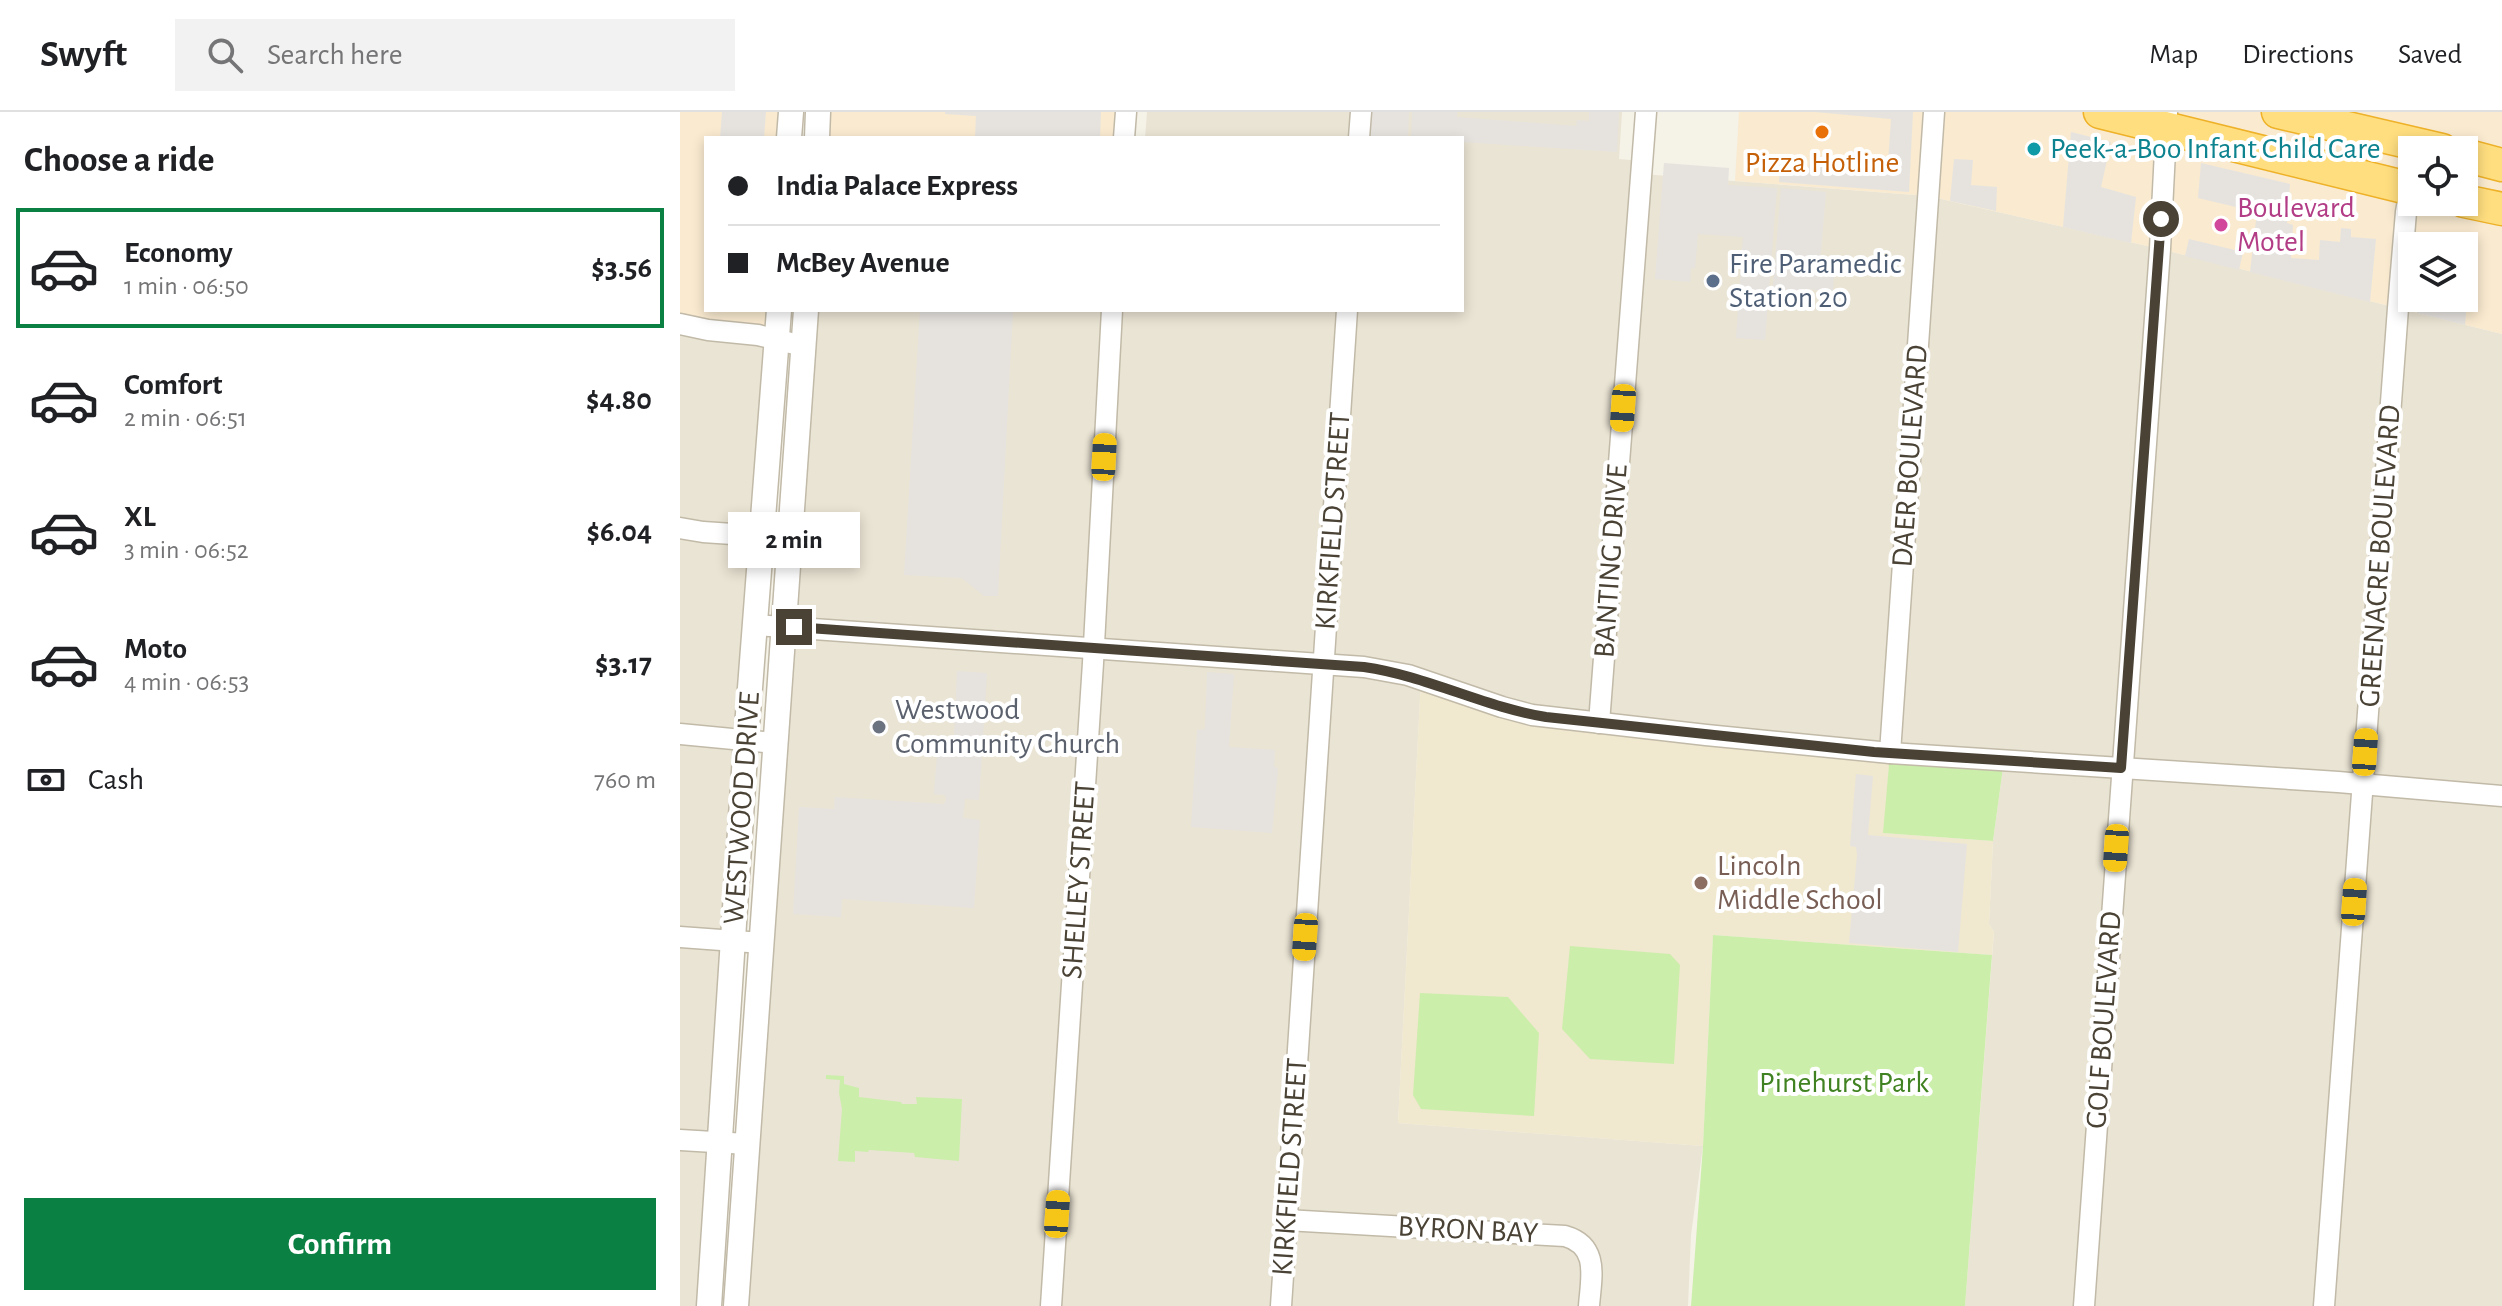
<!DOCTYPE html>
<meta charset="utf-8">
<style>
:root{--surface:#fff;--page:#f2f2f2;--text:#202124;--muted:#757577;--line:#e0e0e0;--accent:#0b8043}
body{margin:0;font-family:"Alegreya Sans",sans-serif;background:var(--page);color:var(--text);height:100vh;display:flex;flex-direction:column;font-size:30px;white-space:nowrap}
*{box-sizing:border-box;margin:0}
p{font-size:26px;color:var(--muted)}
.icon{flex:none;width:44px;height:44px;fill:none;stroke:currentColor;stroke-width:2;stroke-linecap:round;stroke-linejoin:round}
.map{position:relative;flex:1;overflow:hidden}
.drawer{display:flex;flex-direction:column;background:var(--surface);width:680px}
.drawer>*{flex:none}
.guide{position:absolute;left:24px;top:24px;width:760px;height:176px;border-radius:0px;box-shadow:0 4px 12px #0003;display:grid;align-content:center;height:176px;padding:0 24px;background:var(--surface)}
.buttons{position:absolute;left:1718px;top:24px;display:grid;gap:16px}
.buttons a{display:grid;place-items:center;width:80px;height:80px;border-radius:0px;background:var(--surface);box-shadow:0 4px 12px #0003;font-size:40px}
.end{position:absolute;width:36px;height:36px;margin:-18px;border:10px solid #494235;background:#fff;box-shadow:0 0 0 4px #fff}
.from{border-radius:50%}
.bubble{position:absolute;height:56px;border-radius:0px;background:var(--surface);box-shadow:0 4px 12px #0003;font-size:26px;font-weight:700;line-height:56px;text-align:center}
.car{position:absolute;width:24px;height:48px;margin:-24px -12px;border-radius:10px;box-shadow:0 0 6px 2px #0007;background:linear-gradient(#f5c518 24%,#345 0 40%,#f5c518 0 76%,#345 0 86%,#f5c518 0)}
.guide b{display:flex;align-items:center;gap:28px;height:76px;font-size:30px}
.guide b+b{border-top:2px solid var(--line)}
.guide i{width:20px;height:20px;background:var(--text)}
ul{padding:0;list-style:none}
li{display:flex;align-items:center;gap:24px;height:120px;margin:0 16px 12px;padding:0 8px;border:4px solid transparent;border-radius:0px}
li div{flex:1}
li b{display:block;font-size:30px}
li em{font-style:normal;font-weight:700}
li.active{border-color:var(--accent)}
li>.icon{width:72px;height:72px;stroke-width:1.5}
h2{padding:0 24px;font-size:36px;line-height:96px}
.pay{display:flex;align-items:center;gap:20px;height:88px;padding:0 24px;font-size:30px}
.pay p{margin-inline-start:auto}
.button{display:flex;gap:16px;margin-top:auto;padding:16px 24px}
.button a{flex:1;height:92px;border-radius:0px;background:var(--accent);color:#fff;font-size:32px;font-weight:700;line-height:92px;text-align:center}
header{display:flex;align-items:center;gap:48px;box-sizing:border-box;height:112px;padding:0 40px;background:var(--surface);border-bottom:2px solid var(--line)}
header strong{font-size:38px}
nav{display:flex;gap:44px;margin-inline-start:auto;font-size:28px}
.search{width:560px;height:72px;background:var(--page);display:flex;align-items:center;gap:20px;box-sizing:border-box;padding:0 28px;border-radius:0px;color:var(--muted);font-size:30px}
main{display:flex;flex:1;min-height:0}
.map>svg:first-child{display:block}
.residential{fill:#eae4d4}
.commercial{fill:#f9ead0;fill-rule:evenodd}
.education{fill:#f0e8cf}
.green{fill:#cceeab}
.parking{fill:#e6e3df}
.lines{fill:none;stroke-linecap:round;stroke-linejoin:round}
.minor-casing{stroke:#c2baa8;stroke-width:23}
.tertiary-casing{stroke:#c2baa8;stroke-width:27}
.trunk-casing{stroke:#eeb127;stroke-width:35}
.minor{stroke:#fff;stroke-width:20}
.tertiary{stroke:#fff;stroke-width:24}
.trunk{stroke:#ffde7f;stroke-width:32}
.route{stroke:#494235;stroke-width:10}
.food-dot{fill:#e8710a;stroke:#fff;stroke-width:3}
.culture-dot{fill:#0f9aa8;stroke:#fff;stroke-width:3}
.hotel-dot{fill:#d1479c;stroke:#fff;stroke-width:3}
.service-dot{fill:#5c6f8a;stroke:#fff;stroke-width:3}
.worship-dot{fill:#6b7280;stroke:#fff;stroke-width:3}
.education-dot{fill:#8d6e63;stroke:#fff;stroke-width:3}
.labels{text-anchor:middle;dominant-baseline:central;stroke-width:8;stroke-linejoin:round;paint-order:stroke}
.culture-label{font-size:30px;fill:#0d838f;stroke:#fff;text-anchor:start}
.food-label{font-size:30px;fill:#c56008;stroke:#fff}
.hotel-label{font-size:30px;fill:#b23c85;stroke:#fff;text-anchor:start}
.service-label{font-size:30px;fill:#4e5e75;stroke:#fff;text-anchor:start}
.street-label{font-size:30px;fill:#494235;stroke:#fff}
.worship-label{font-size:30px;fill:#5b616d;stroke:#fff;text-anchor:start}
.education-label{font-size:30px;fill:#785e54;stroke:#fff;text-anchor:start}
.park-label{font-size:30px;fill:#408221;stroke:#fff}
</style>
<header>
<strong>Swyft</strong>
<div class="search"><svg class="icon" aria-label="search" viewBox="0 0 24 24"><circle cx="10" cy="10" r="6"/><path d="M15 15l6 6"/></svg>Search here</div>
<nav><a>Map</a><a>Directions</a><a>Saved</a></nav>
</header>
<main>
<section class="drawer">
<h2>Choose a ride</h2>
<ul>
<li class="active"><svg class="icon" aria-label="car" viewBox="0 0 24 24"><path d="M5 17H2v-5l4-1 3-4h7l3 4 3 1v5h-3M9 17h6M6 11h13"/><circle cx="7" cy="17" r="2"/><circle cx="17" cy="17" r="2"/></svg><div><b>Economy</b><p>1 min · 06:50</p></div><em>$3.56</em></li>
<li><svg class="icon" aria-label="car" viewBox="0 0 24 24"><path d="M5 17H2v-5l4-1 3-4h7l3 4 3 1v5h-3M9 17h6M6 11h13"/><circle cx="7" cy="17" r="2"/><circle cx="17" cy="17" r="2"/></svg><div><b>Comfort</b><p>2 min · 06:51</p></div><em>$4.80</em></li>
<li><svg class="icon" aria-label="car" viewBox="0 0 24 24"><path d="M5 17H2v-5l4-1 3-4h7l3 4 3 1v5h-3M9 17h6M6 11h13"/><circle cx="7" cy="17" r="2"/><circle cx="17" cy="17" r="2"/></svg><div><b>XL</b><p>3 min · 06:52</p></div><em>$6.04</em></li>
<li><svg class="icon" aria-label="car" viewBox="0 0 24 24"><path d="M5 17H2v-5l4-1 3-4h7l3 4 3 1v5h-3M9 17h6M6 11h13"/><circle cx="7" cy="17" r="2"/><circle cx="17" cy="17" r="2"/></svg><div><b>Moto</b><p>4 min · 06:53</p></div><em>$3.17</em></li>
</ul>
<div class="pay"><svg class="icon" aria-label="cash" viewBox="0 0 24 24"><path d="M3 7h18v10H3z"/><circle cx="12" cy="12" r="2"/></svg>Cash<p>760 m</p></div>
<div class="button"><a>Confirm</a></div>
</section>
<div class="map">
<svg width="1822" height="1194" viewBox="0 0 1822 1194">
<rect width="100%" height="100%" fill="#f5f2e7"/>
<!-- residential -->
<g class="residential">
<path d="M467,0H942L939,47L962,49V62L1248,84L1480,137L1822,222V1194H1285L1314,820L1309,812L1313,729L1324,648L866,605L741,567L718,1011L1023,1034L1011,1123L1008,1194H56L126,198H782V26H465Z"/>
<path d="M0,212L98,228L29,1194H0Z"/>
</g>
<!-- commercial -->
<g class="commercial">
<path d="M0,0H111L109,26H26V198H99L98,228L0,212Z"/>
<path d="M138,0H446L444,26H137Z"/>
<path d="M1059,0H1822V222L1480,137L1248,84L1055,69ZM1732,38H1784V90H1732ZM1732,134H1784V186H1732Z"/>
</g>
<!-- education -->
<path class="education" d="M741,567L822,595L1210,641L1204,721L1313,729L1309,812L1314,820L1312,843L1033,823L1023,1034L718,1011Z"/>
<!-- green -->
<g class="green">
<path d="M1210,641L1324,648L1313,729L1203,721Z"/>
<path d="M1033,823L1312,843L1285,1194H1011L1023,1034Z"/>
<path d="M890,834L990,842L1000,853L994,952L910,947L882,917Z"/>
<path d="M740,881L828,885L859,921L854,1004L741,997L733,983Z"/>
<path d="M146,963L164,964V972L179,976V985L221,990L222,992H237L236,985L282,987L279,1049L235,1045L234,1041L189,1038L188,1040L175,1039V1050L158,1049L162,997L159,981L160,968L146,967Z"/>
</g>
<!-- parking -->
<g class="parking">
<path d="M42,0H86L84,26H40Z"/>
<path d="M265,0H421L420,26H295L296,4L265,2Z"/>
<path d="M681,0H729L728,26H679Z"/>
<path d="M732,0H777V5L896,14L897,8L909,9V0H939L937,40L782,30V26H731Z"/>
<path d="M1135,0H1233L1229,80L1099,70L1100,53L1129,55L1130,46L1208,51L1211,7Z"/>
<path d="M1391,20L1431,30L1421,75L1456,85L1451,131L1383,115Z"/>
<path d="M1274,47L1293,48L1291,73L1317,75L1316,99L1270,89Z"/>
<path d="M984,51L1049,56L1048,73L1097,76L1085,228L1056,226L1063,125L1018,122L1015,156H1011L1010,170L975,167Z"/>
<path d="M1521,51L1610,72L1607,111L1613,113L1611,146L1639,148L1640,128L1660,130L1661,116L1671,117V125L1696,127L1690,190L1570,160L1577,100L1518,86Z"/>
<path d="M1101,76L1146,80L1139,162L1154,164L1153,179L1123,177L1122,188L1092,186Z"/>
<path d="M1509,127L1563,140L1559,158L1505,144Z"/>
<path d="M1784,178L1788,179L1785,213L1737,201L1738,186H1784Z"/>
<path d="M240,198H333L318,484H304L282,466L224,463Z"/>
<path d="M277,559L307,561L299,688L285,687L283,706L300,708L294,796L162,787L161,805L113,802L119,695L154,697L155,685L264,692L266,688L265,683L254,682L257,643L273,644Z"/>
<path d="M527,560L554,562L549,635L595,638L594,654L598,657L592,721L511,715L517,618L525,617Z"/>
<path d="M1176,662L1193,664L1188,723L1287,732L1278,840L1169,831L1177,743L1176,735L1170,734Z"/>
</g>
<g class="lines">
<defs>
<g id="minor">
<path d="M444,26L446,0"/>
<path d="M679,26L681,0"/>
<path d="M0,212L28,218L78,223L123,234"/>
<path d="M0,416L23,420L82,424"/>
<path d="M75,513L684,555L728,563L822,595L852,603L1026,623L1210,641L1658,670L1822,684"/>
<path d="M919,611L966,0"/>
<path d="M0,622L95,631"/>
<path d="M1210,641L1254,0"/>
<path d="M0,825L82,831"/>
<path d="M0,1028L67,1032"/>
<path d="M606,1108L885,1124C920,1134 911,1166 909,1194"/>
<path d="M371,1194L413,551L432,198"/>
<path d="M601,1194L667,198"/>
<path d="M1404,1194L1480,137L1487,0"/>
<path d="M1644,1194L1718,196L1726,100L1732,66"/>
</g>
<g id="tertiary">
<path d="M109,26L111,0"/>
<path d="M137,26L138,0"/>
<path d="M29,1194L66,628L99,198"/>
<path d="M56,1194L126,198"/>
</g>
<g id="trunk">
<path d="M1420,0L1732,77"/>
<path d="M1598,0L1762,38"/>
<path d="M1784,43L1822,53"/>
<path d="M1784,89L1822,97"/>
</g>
</defs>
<!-- minor casing -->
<use href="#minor" class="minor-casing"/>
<!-- tertiary casing -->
<use href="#tertiary" class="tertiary-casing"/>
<!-- trunk casing -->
<use href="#trunk" class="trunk-casing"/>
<!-- minor -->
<use href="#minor" class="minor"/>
<!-- tertiary -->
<use href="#tertiary" class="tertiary"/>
<!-- trunk -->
<use href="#trunk" class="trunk"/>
</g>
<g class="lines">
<!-- route -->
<path class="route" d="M114,515L684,555C747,564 804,595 866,605L1194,640L1441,656L1481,107"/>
</g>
<!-- markers -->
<circle class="food-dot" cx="1142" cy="20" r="8"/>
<circle class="culture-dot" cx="1354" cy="37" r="8"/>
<circle class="hotel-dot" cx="1541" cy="113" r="8"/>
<circle class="service-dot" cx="1033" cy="169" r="8"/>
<circle class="worship-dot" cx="199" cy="615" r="8"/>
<circle class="education-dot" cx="1021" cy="771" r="8"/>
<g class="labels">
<!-- culture labels -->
<g class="culture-label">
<text x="1370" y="37">Peek-a-Boo Infant Child Care</text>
</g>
<!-- food labels -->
<g class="food-label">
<text x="1142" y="51">Pizza Hotline</text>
</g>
<!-- hotel labels -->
<g class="hotel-label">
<text x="1557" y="96">Boulevard<tspan x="1557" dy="34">Motel</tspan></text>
</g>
<!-- service labels -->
<g class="service-label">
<text x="1049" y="152">Fire Paramedic<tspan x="1049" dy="34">Station 20</tspan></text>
</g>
<!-- street labels -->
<g class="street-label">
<text transform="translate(1230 344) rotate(-86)">DAER BOULEVARD</text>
<text transform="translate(653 409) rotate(-86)">KIRKFIELD STREET</text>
<text transform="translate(1700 444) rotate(-86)">GREENACRE BOULEVARD</text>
<text transform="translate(931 449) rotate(-86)">BANTING DRIVE</text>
<text transform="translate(62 696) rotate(-86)">WESTWOOD DRIVE</text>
<text transform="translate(399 768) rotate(-86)">SHELLEY STREET</text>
<text transform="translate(1424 908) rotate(-86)">GOLF BOULEVARD</text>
<text transform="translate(610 1055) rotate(-86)">KIRKFIELD STREET</text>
<text transform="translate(788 1118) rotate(3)">BYRON BAY</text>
</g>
<!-- worship labels -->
<g class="worship-label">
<text x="215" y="598">Westwood<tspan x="215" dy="34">Community Church</tspan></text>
</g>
<!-- education labels -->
<g class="education-label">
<text x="1037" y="754">Lincoln<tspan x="1037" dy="34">Middle School</tspan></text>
</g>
<!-- park labels -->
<g class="park-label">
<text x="1164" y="971">Pinehurst Park</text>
</g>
</g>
</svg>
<div class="buttons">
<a><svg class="icon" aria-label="locate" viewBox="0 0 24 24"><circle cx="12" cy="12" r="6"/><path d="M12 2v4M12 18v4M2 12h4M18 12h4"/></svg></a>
<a><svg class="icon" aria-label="layers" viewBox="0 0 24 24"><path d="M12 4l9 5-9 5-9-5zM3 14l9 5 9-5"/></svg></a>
</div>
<i class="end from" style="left:1481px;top:107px"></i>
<i class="end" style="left:114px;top:515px"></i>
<div class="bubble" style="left:48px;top:400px;width:132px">2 min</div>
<i class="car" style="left:943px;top:296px;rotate:184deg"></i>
<i class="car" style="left:424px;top:345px;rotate:3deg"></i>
<i class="car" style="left:1685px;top:640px;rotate:4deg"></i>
<i class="car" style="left:1436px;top:736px;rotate:184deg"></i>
<i class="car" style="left:1674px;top:790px;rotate:4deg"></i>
<i class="car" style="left:625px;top:825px;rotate:184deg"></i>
<i class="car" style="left:377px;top:1102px;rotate:4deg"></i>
<div class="guide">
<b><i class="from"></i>India Palace Express</b>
<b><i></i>McBey Avenue</b>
</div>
</div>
</main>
